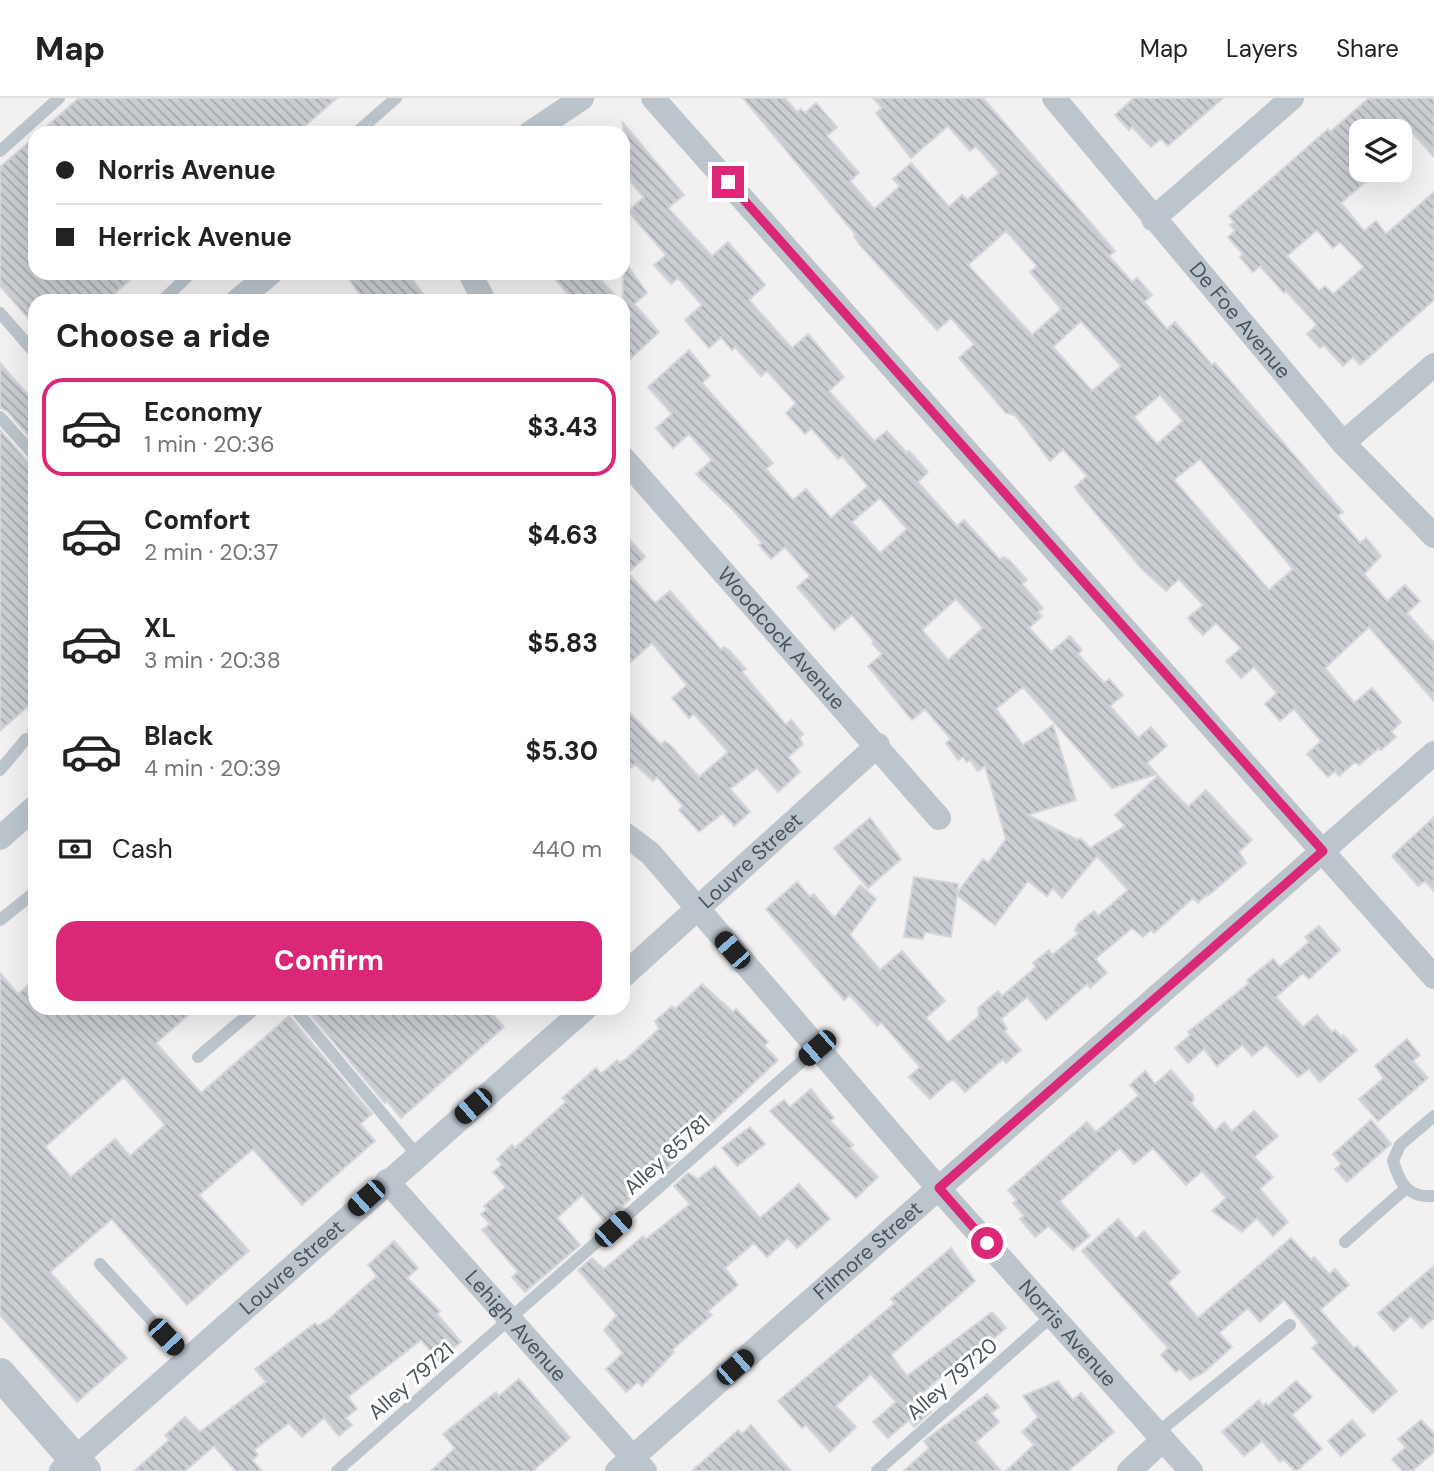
<!DOCTYPE html>
<meta charset="utf-8">
<style>
:root{--surface:#fff;--page:#f6f6f6;--text:#222;--muted:#767676;--line:#e0e0e0;--accent:#db2777}
body{margin:0;font-family:"DM Sans",sans-serif;background:var(--page);color:var(--text);height:100vh;display:flex;flex-direction:column;font-size:26px;white-space:nowrap}
*{box-sizing:border-box;margin:0}
p{font-size:23px;color:var(--muted)}
.icon{flex:none;width:38px;height:38px;fill:none;stroke:currentColor;stroke-width:2;stroke-linecap:round;stroke-linejoin:round}
.map{position:relative;flex:1;overflow:hidden}
.side{position:absolute;left:28px;top:196px;width:602px;height:721px;display:flex;flex-direction:column;background:var(--surface);border-radius:21px;box-shadow:0 7px 28px #0002}
.side>*{flex:none}
.hud{position:absolute;left:28px;top:28px;width:602px;height:154px;border-radius:21px;box-shadow:0 7px 28px #0002;display:grid;align-content:center;height:154px;padding:0 28px;background:var(--surface)}
.tools{position:absolute;left:1349px;top:21px;display:grid;gap:14px}
.tools a{display:grid;place-items:center;width:63px;height:63px;border-radius:14px;background:var(--surface);box-shadow:0 7px 28px #0002;font-size:35px}
.end{position:absolute;width:32px;height:32px;margin:-16px;border:9px solid #db2777;background:#fff;box-shadow:0 0 0 4px #fff}
.from{border-radius:50%}
.car{position:absolute;width:21px;height:42px;margin:-21px -10px;border-radius:9px;box-shadow:0 0 5px 2px #0007;background:linear-gradient(#222 24%,#8ab4d8 0 40%,#222 0 76%,#8ab4d8 0 86%,#222 0)}
.hud b{display:flex;align-items:center;gap:24px;height:66px;font-size:26px}
.hud b+b{border-top:2px solid var(--line)}
.hud i{width:18px;height:18px;background:var(--text)}
ul{padding:0;list-style:none}
li{display:flex;align-items:center;gap:21px;height:98px;margin:0 14px 10px;padding:0 14px;border:4px solid transparent;border-radius:21px}
li div{flex:1}
li b{display:block;font-size:26px}
li em{font-style:normal;font-weight:700}
li.on{border-color:var(--accent)}
li>.icon{width:63px;height:63px;stroke-width:1.5}
h2{padding:0 28px;font-size:32px;line-height:84px}
.pay{display:flex;align-items:center;gap:18px;height:77px;padding:0 28px;font-size:26px}
.pay p{margin-inline-start:auto}
.primary-button{display:flex;gap:14px;margin-top:auto;padding:14px 28px}
.primary-button a{flex:1;height:80px;border-radius:21px;background:var(--accent);color:#fff;font-size:28px;font-weight:700;line-height:80px;text-align:center}
header{display:flex;align-items:center;gap:42px;box-sizing:border-box;height:98px;padding:0 35px;background:var(--surface);border-bottom:2px solid var(--line)}
header strong{font-size:33px}
nav{display:flex;gap:38px;margin-inline-start:auto;font-size:24px}
.map>svg:first-child{display:block}
.building{fill:url(#building-back-hatch);stroke:#d4d6db;stroke-width:2;fill-rule:evenodd}
.lines{fill:none;stroke-linecap:round;stroke-linejoin:round}
.service{stroke:#bcc5cc;stroke-width:12}
.minor{stroke:#bcc5cc;stroke-width:24}
.tertiary{stroke:#bcc5cc;stroke-width:32}
.route{stroke:#db2777;stroke-width:9}
.labels{text-anchor:middle;dominant-baseline:central;stroke-width:6;stroke-linejoin:round;paint-order:stroke}
.street-label{font-size:21px;fill:#49545c;stroke:#fff}
</style>
<header>
<strong>Map</strong>
<nav><a>Map</a><a>Layers</a><a>Share</a></nav>
</header>
<div class="map">
<svg width="1434" height="1373" viewBox="0 0 1434 1373">
<defs>
<pattern id="building-back-hatch" width="6" height="6" patternUnits="userSpaceOnUse" patternTransform="scale(1.75)"><rect width="6" height="6" fill="#cacdd2"/><path d="M-1 5l2 2M0 0l6 6M5-1l2 2" fill="none" stroke="#a6a9ae"/></pattern>
</defs>
<rect width="100%" height="100%" fill="#f2f0f0"/>
<!-- building -->
<g class="building">
<path d="M79,0H337L297,35H39Z"/>
<path d="M743,0H785L797,14L801,11L805,15L816,5L837,29L827,38L859,75L850,83L874,111L900,88L893,81L911,65L949,109L962,97L967,102L999,75L976,48L970,53L948,28L911,60L876,15L882,10L873,0H983L1115,153L1109,158L1132,184L1137,180L1152,197L1144,204L1167,231L1175,224L1212,267L1215,265L1343,414L1337,418L1360,445L1366,440L1381,458L1364,476L1387,503L1405,487L1420,503L1407,515L1434,545V603L1369,529L1325,570L1354,605L1372,590L1401,624L1391,634L1396,639L1381,652L1379,650L1359,667L1355,664L1339,678L1335,673L1328,679L1307,656L1321,643L1294,611L1280,623L1265,606L1277,595L1254,569L1241,580L1226,563L1241,550L1216,525L1203,537L1193,527L1188,520L1203,507L1179,481L1166,493L1141,470L1078,394L1075,389L1087,378L1063,351L1050,363L1015,317L1006,315L959,260L974,246L951,220L937,232L860,147L854,138L856,137ZM1006,133L1037,168L1030,174L1061,211L1032,237L968,167ZM1081,223L1121,268L1092,293L1053,249ZM1160,297L1183,323L1157,346L1134,319ZM1200,361L1293,471L1269,492L1174,382Z"/>
<path d="M1134,0H1223L1168,48L1161,41L1151,49L1132,29L1129,32L1115,17Z"/>
<path d="M1369,0H1434V59L1409,31L1406,33H1362V72L1371,79L1341,105L1364,133L1376,123L1386,136L1434,94V202L1360,267L1353,259L1343,268L1324,247L1320,250L1307,236L1317,227L1286,193L1284,195L1260,168L1253,174L1240,159L1243,156L1228,139L1235,133L1230,127L1234,124L1229,118L1328,31L1330,34ZM1317,132L1333,150L1340,144L1364,169L1333,196L1325,188L1319,193L1287,158Z"/>
<path d="M623,25L684,97L668,110L712,158L728,144L765,187L749,202L792,250L808,236L844,279L829,293L874,343L887,333L907,355L909,353L928,374L918,384L957,428L964,422L1000,462L1003,459L1009,462L1027,482L1022,486L1043,510L1038,514L1042,518L1029,530L1051,554L1070,538L1082,552L1078,556L1104,585L1109,581L1123,597L1110,608L1138,640L1151,629L1167,648L1147,665L1157,676L1112,690L1023,589L996,611L1023,647L1053,627L1076,702L1028,717L1078,742L1080,740L1090,750L1125,728L1115,717L1158,678L1188,709L1206,692L1252,742L1239,754L1246,765L1208,798L1207,796L1198,805L1193,800L1154,835L1151,832L1143,839L1132,830L1095,861L1107,875L1090,890L1087,886L1046,922L1027,899L1001,921L1007,931L1004,933L1021,952L1006,965L1003,961L965,994L954,982L950,983L930,1001L909,979L920,969L881,924L877,928L850,897L844,902L766,811L797,784L810,799L814,796L834,820L860,787L876,801L850,837L880,872L902,853L945,903L926,920L948,945L979,918L978,910L998,893L1002,898L1036,869L1033,865L1049,852L1052,857L1078,836L1075,832L1078,826L1094,813L1098,818L1128,792L1097,758L1062,800L1053,790L1047,798L1028,783L995,827L957,797L951,839L925,834L923,841L904,839L914,779L958,786L957,795L983,761L988,765L1006,741L985,668L978,673L970,662L967,664L963,659L958,662L946,645L951,641L925,611L912,622L868,568L882,556L872,545L874,543L852,517L834,532L797,489L810,478L785,449L771,461L759,447L762,445L733,412L696,376L712,362L689,336L673,350L656,330L672,316L648,289L689,252L710,278L702,285L773,365L766,371L793,402L806,391L831,420L868,388L842,358L838,361L811,330L805,336L786,315L796,305L767,273L761,278L735,249L732,252L721,239L709,250L685,222L702,207L678,180L671,186L654,167L666,157L628,113L644,99L623,76ZM880,400L907,431L880,455L852,424ZM956,501L983,530L948,562L922,532Z"/>
<path d="M35,39V175H138L106,203H35V228L0,188V69Z"/>
<path d="M623,161L647,195L634,206L659,234L623,268Z"/>
<path d="M345,175H408L428,203H364Z"/>
<path d="M550,175H595L620,203H574Z"/>
<path d="M0,265L35,305V345L7,313L0,310Z"/>
<path d="M0,332L28,364L35,367V602L0,633Z"/>
<path d="M623,434L645,459L628,475L655,505L670,493L721,552L724,549L729,552L746,571L742,574L786,627L791,622L803,636L799,640L803,646L788,659L800,674L778,694L757,670L730,691L750,714L734,728L723,715L699,734L679,712L683,708L657,679L653,683L635,666L623,677V608L661,647L665,643L671,648L699,679L728,654L694,616L689,620L672,600L687,587L652,545L623,571Z"/>
<path d="M1434,719V793L1425,783L1418,788L1392,758Z"/>
<path d="M870,720L901,761L868,790L834,750Z"/>
<path d="M1319,828L1340,852L1309,881L1303,875L1276,899L1303,929L1317,917L1332,934L1335,932L1341,939L1343,937L1357,952L1320,984L1309,971L1298,979L1266,947L1252,958L1242,947L1217,968L1204,951L1188,965L1175,950L1190,937L1188,934L1249,885L1247,882L1273,861L1280,869L1309,844L1305,839Z"/>
<path d="M0,875L18,896L35,881V910H196L156,945L201,995L289,918L372,1016L360,1026L375,1043L302,1107L253,1051L199,1097L249,1153L187,1207L112,1121L50,1174L127,1260L77,1304L0,1217ZM124,979L165,1027L130,1058L115,1041L71,1079L45,1049Z"/>
<path d="M702,886L733,914L736,911L768,944L764,948L778,962L705,1031L697,1021L665,1049L677,1062L662,1075L661,1073L647,1081L627,1098L630,1101L605,1124L582,1097L557,1120L580,1147L525,1194L512,1179L518,1174L482,1132L490,1126L481,1116L487,1111L484,1108L506,1089L493,1074L502,1066L497,1061L512,1047L515,1050L566,1004L562,1000L596,970L601,976L617,962L619,965L625,962L659,931L655,923L672,908L675,911Z"/>
<path d="M305,910H487L504,929L401,1020L387,1003L385,1005Z"/>
<path d="M1407,941L1420,957L1413,963L1428,980L1378,1023L1359,1001L1384,980L1375,968Z"/>
<path d="M1171,972L1193,997L1194,1002L1191,1005L1215,1033L1224,1024L1232,1033L1254,1013L1278,1038L1254,1059L1273,1079L1260,1091L1288,1124L1273,1138L1257,1120L1242,1134L1212,1113L1226,1100L1202,1073L1186,1087L1153,1050L1134,1066L1120,1050L1060,1103L1090,1138L1073,1152L1049,1128L1035,1139L1020,1121L1024,1118L1013,1105L1017,1102L1008,1092L1087,1024L1096,1034L1139,997L1130,987L1145,973L1155,986Z"/>
<path d="M811,991L834,1020L830,1023L853,1047L850,1050L878,1079L856,1100L770,1013L784,1002L790,1009Z"/>
<path d="M1371,1022L1391,1046L1347,1084L1335,1071L1341,1066L1333,1056Z"/>
<path d="M750,1029L765,1046L737,1068L722,1050Z"/>
<path d="M715,1068L760,1120L799,1086L830,1121L797,1150L788,1140L767,1159L754,1145L725,1170L738,1187L708,1213L712,1217L672,1252L674,1254L642,1288L638,1284L626,1294L606,1271L623,1255L604,1232L617,1217L578,1172L592,1160L604,1171L643,1138L646,1141L690,1106L674,1088L688,1075L698,1081Z"/>
<path d="M1118,1121L1136,1141L1144,1133L1180,1174L1168,1185L1198,1220L1291,1140L1311,1162L1314,1159L1329,1176L1335,1171L1349,1187L1320,1212L1354,1250L1357,1248L1397,1293L1373,1315L1312,1250L1318,1245L1284,1202L1260,1224L1248,1210L1219,1235L1232,1249L1203,1275L1190,1282L1180,1271L1176,1274L1161,1257L1168,1250L1082,1153Z"/>
<path d="M394,1143L418,1170L407,1180L440,1213L437,1216L461,1244L439,1263L421,1242L348,1299L357,1311L345,1320L352,1327L339,1338L324,1320L302,1339L289,1325L254,1352L258,1357L252,1362L262,1373H236L214,1348L185,1373H134L169,1342L165,1337L185,1319L200,1334L266,1284L255,1271L315,1225L318,1228L329,1221L377,1178L368,1167Z"/>
<path d="M951,1150L975,1183L891,1257L907,1278L992,1214L1006,1230L965,1265L968,1268L952,1282L945,1275L918,1299L931,1314L914,1329L909,1322L888,1340L873,1324L896,1304L871,1276L836,1308L856,1329L830,1354L806,1327L802,1330L778,1303L895,1205L891,1201Z"/>
<path d="M1434,1168V1220L1422,1230L1411,1218L1394,1233L1378,1215Z"/>
<path d="M519,1281L570,1340L533,1373H431L455,1350L443,1336L496,1294L499,1298Z"/>
<path d="M1058,1283L1073,1302L1081,1295L1114,1334L1068,1373H1006L1034,1347L1022,1334L1038,1319L1023,1298Z"/>
<path d="M1296,1283L1312,1299L1292,1317L1322,1351L1296,1373L1283,1361L1280,1364L1262,1343L1244,1358L1222,1334L1259,1302L1263,1308L1266,1305L1268,1308Z"/>
<path d="M987,1296L999,1309L991,1315L999,1324L976,1344L1001,1373H904L929,1350L924,1343Z"/>
<path d="M1352,1322L1365,1337L1341,1358L1328,1343Z"/>
<path d="M1421,1322L1434,1335V1354L1412,1373H1403L1392,1361L1406,1349L1398,1341Z"/>
<path d="M751,1327L791,1373H692L738,1332L742,1336Z"/>
</g>
<g class="lines">
<!-- service -->
<g class="service">
<path d="M356,35L396,0"/>
<path d="M0,53L59,0"/>
<path d="M162,203L191,175"/>
<path d="M0,215L35,255"/>
<path d="M0,319L35,358"/>
<path d="M0,672L26,641L35,642"/>
<path d="M0,822L35,794"/>
<path d="M294,910L417,1057"/>
<path d="M198,959L256,910"/>
<path d="M1434,1018L1400,1047L1393,1063C1400,1086 1408,1100 1434,1098"/>
<path d="M1345,1144L1405,1091"/>
<path d="M100,1166L187,1261"/>
<path d="M1157,1335L1290,1227"/>
<path d="M337,1373L817,950"/>
<path d="M877,1373L1052,1218"/>
</g>
<!-- minor -->
<g class="minor">
<path d="M653,0L1434,879"/>
<path id="s1" d="M1054,0L1343,345L1434,438"/>
<path d="M530,35L582,0"/>
<path d="M1153,121L1292,0"/>
<path d="M470,175L484,203"/>
<path d="M237,203L271,175"/>
<path d="M1343,345L1434,267"/>
<path id="s2" d="M623,360L939,720"/>
<path id="s3" d="M623,735L650,755L938,1090L1191,1373"/>
<path d="M0,740L35,709"/>
<path id="s4" d="M623,878L878,647"/>
<path id="s5" d="M387,1083L645,1373"/>
<path id="s6" d="M61,1373L586,910"/>
<path id="s7" d="M617,1373L1434,655"/>
<path d="M1129,1373L1163,1342"/>
</g>
<!-- tertiary -->
<path class="tertiary" d="M0,1276L85,1373"/>
</g>
<g class="lines">
<!-- route -->
<path class="route" d="M728,84L1323,753L939,1090L987,1145"/>
</g>
<g class="labels">
<!-- street labels -->
<g class="street-label">
<text stroke="none"><textPath href="#s1" startOffset="290">De Foe Avenue</textPath></text>
<text stroke="none"><textPath href="#s2" startOffset="240">Woodcock Avenue</textPath></text>
<text stroke="none"><textPath href="#s4" startOffset="172">Louvre Street</textPath></text>
<text transform="translate(667 1057) rotate(-42)">Alley 85781</text>
<text stroke="none"><textPath href="#s7" startOffset="334">Filmore Street</textPath></text>
<text stroke="none"><textPath href="#s6" startOffset="308">Louvre Street</textPath></text>
<text stroke="none"><textPath href="#s5" startOffset="194">Lehigh Avenue</textPath></text>
<text stroke="none"><textPath href="#s3" startOffset="670">Norris Avenue</textPath></text>
<text transform="translate(952 1281) rotate(-41)">Alley 79720</text>
<text transform="translate(411 1283) rotate(-41)">Alley 79721</text>
</g>
</g>
</svg>
<div class="tools">
<a><svg class="icon" aria-label="layers" viewBox="0 0 24 24"><path d="M12 4l9 5-9 5-9-5zM3 14l9 5 9-5"/></svg></a>
</div>
<i class="end from" style="left:987px;top:1145px"></i>
<i class="end" style="left:728px;top:84px"></i>
<i class="car" style="left:732px;top:852px;rotate:319deg"></i>
<i class="car" style="left:817px;top:950px;rotate:229deg"></i>
<i class="car" style="left:473px;top:1008px;rotate:229deg"></i>
<i class="car" style="left:366px;top:1100px;rotate:228deg"></i>
<i class="car" style="left:613px;top:1131px;rotate:48deg"></i>
<i class="car" style="left:166px;top:1239px;rotate:137deg"></i>
<i class="car" style="left:735px;top:1269px;rotate:49deg"></i>
<div class="hud">
<b><i class="from"></i>Norris Avenue</b>
<b><i></i>Herrick Avenue</b>
</div>
<section class="side">
<h2>Choose a ride</h2>
<ul>
<li class="on"><svg class="icon" aria-label="car" viewBox="0 0 24 24"><path d="M5 17H2v-5l4-1 3-4h7l3 4 3 1v5h-3M9 17h6M6 11h13"/><circle cx="7" cy="17" r="2"/><circle cx="17" cy="17" r="2"/></svg><div><b>Economy</b><p>1 min · 20:36</p></div><em>$3.43</em></li>
<li><svg class="icon" aria-label="car" viewBox="0 0 24 24"><path d="M5 17H2v-5l4-1 3-4h7l3 4 3 1v5h-3M9 17h6M6 11h13"/><circle cx="7" cy="17" r="2"/><circle cx="17" cy="17" r="2"/></svg><div><b>Comfort</b><p>2 min · 20:37</p></div><em>$4.63</em></li>
<li><svg class="icon" aria-label="car" viewBox="0 0 24 24"><path d="M5 17H2v-5l4-1 3-4h7l3 4 3 1v5h-3M9 17h6M6 11h13"/><circle cx="7" cy="17" r="2"/><circle cx="17" cy="17" r="2"/></svg><div><b>XL</b><p>3 min · 20:38</p></div><em>$5.83</em></li>
<li><svg class="icon" aria-label="car" viewBox="0 0 24 24"><path d="M5 17H2v-5l4-1 3-4h7l3 4 3 1v5h-3M9 17h6M6 11h13"/><circle cx="7" cy="17" r="2"/><circle cx="17" cy="17" r="2"/></svg><div><b>Black</b><p>4 min · 20:39</p></div><em>$5.30</em></li>
</ul>
<div class="pay"><svg class="icon" aria-label="cash" viewBox="0 0 24 24"><path d="M3 7h18v10H3z"/><circle cx="12" cy="12" r="2"/></svg>Cash<p>440 m</p></div>
<div class="primary-button"><a>Confirm</a></div>
</section>
</div>
